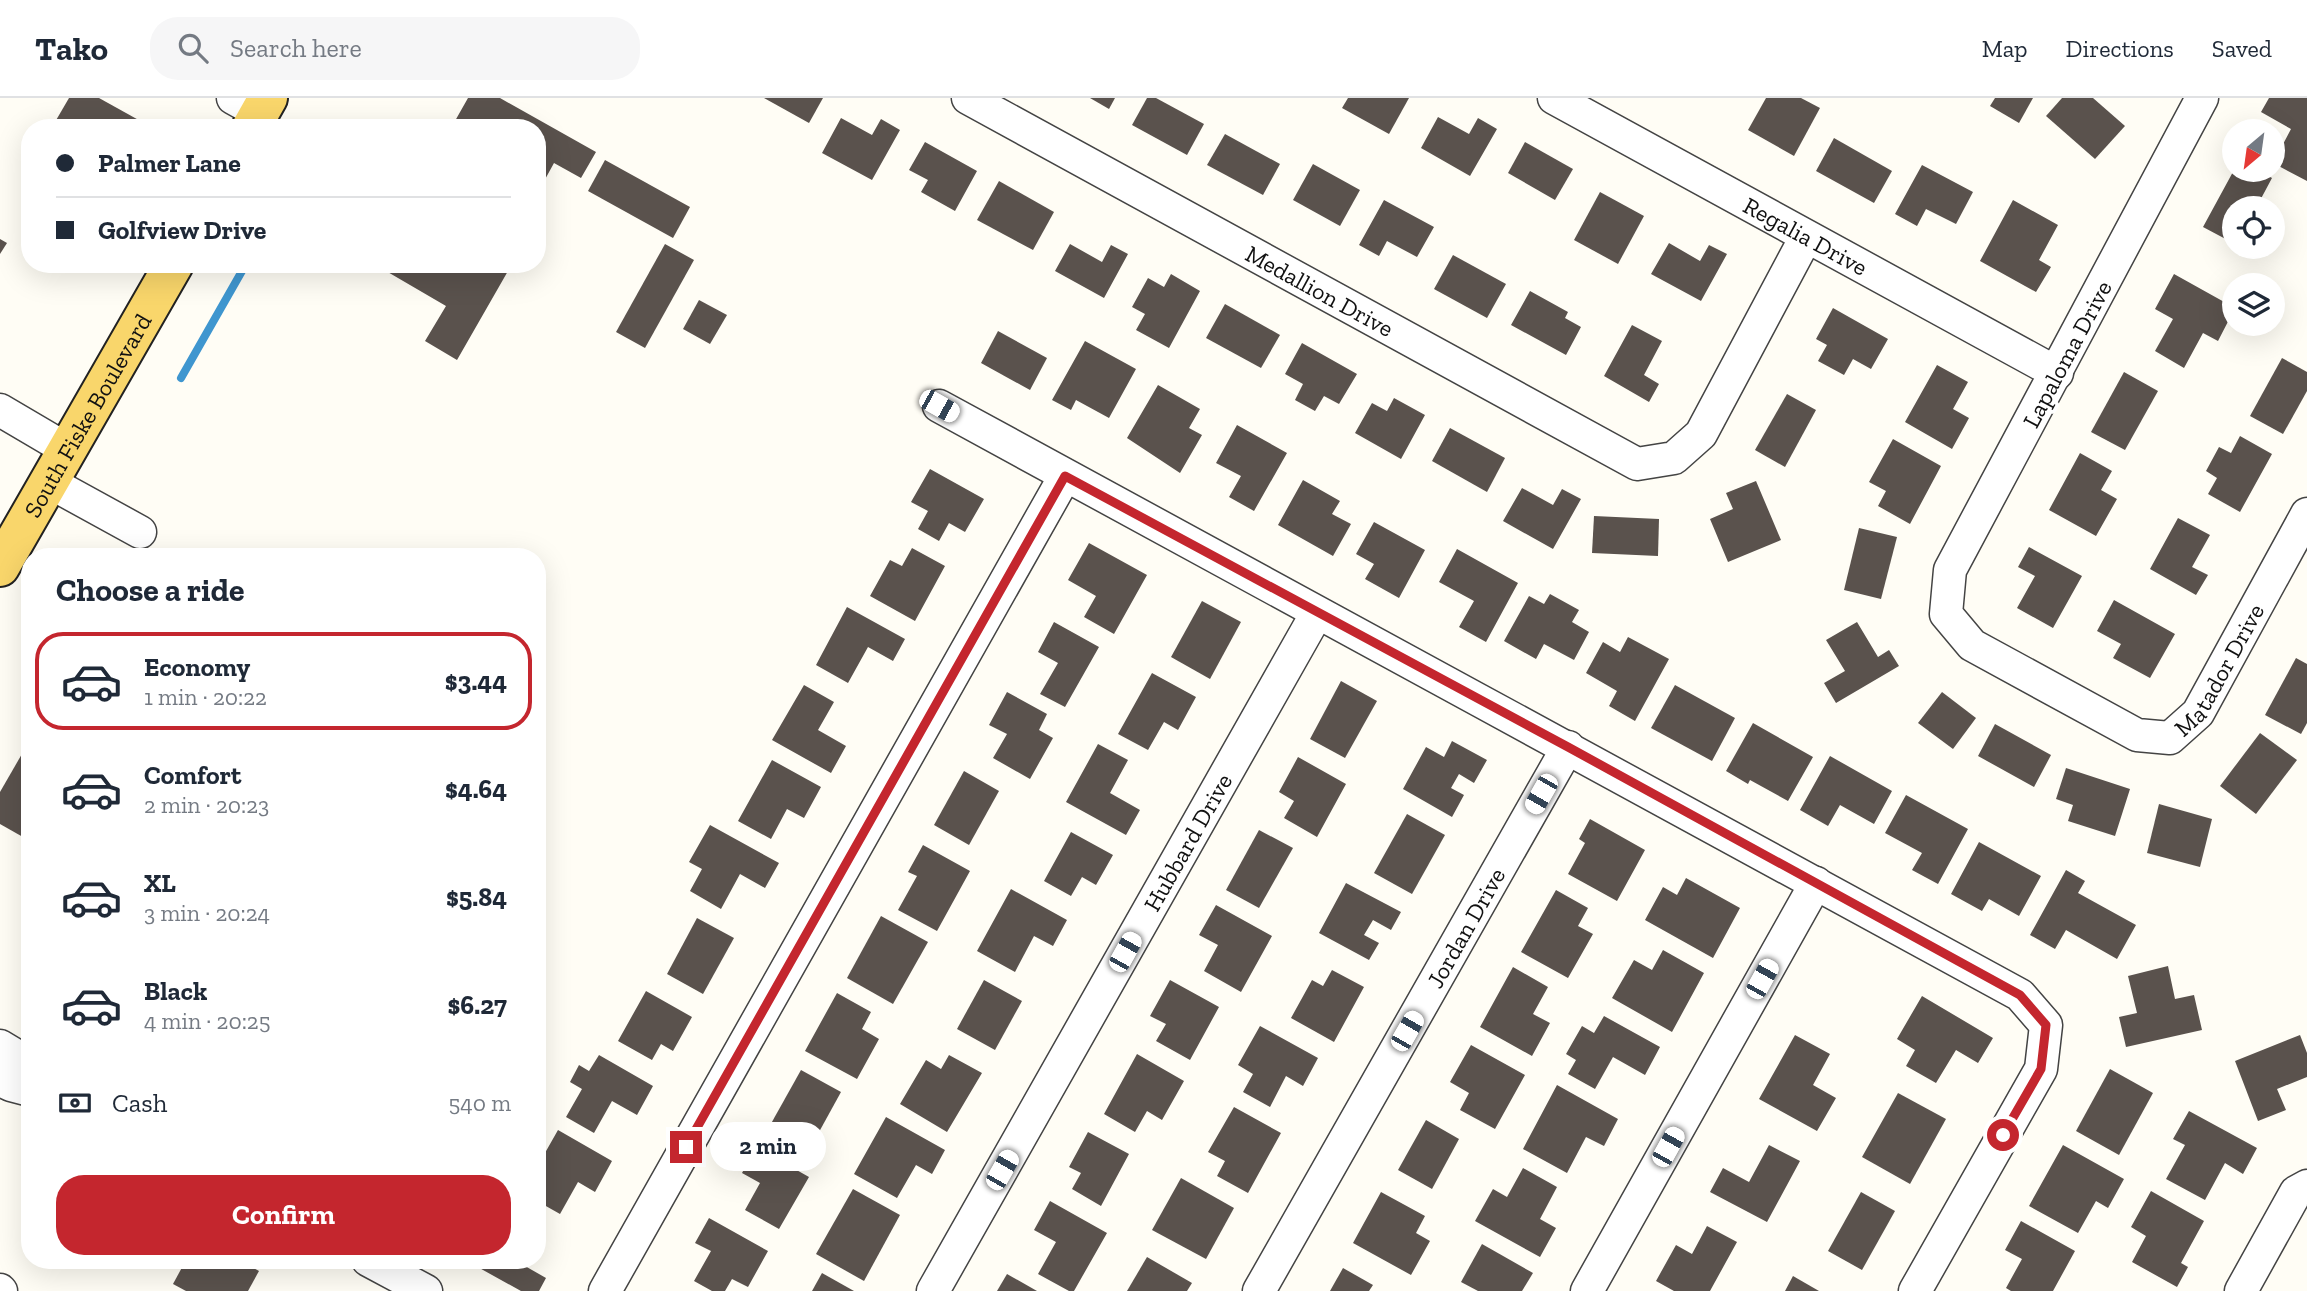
<!DOCTYPE html>
<meta charset="utf-8">
<style>
:root{--surface:#fff;--page:#f6f6f7;--text:#1f2937;--muted:#747a83;--line:#e0e1e3;--accent:#c4262e}
body{margin:0;font-family:"Zilla Slab",serif;background:var(--page);color:var(--text);height:100vh;display:flex;flex-direction:column;font-size:26px;white-space:nowrap}
*{box-sizing:border-box;margin:0}
p{font-size:23px;color:var(--muted)}
.icon{flex:none;width:38px;height:38px;fill:none;stroke:currentColor;stroke-width:2;stroke-linecap:round;stroke-linejoin:round}
.map{position:relative;flex:1;overflow:hidden}
.details{position:absolute;left:21px;top:450px;width:525px;height:721px;display:flex;flex-direction:column;background:var(--surface);border-radius:28px;box-shadow:0 7px 28px #0002}
.details>*{flex:none}
.hud{position:absolute;left:21px;top:21px;width:525px;height:154px;border-radius:28px;box-shadow:0 7px 28px #0002;display:grid;align-content:center;height:154px;padding:0 35px;background:var(--surface)}
.needle{width:46px;rotate:209deg}
.tools{position:absolute;left:2222px;top:21px;display:grid;gap:14px}
.tools a{display:grid;place-items:center;width:63px;height:63px;border-radius:50%;background:var(--surface);box-shadow:0 7px 28px #0002;font-size:35px}
.end{position:absolute;width:32px;height:32px;margin:-16px;border:9px solid #c4262e;background:#fff;box-shadow:0 0 0 4px #fff}
.from{border-radius:50%}
.bubble{position:absolute;height:49px;border-radius:24px;background:var(--surface);box-shadow:0 7px 28px #0002;font-size:23px;font-weight:800;line-height:49px;text-align:center}
.car{position:absolute;width:21px;height:42px;margin:-21px -10px;border-radius:9px;box-shadow:0 0 5px 2px #0007;background:linear-gradient(#fff 24%,#345 0 40%,#fff 0 76%,#345 0 86%,#fff 0)}
.hud b{display:flex;align-items:center;gap:24px;height:66px;font-size:26px}
.hud b+b{border-top:2px solid var(--line)}
.hud i{width:18px;height:18px;background:var(--text)}
ul{padding:0;list-style:none}
li{display:flex;align-items:center;gap:21px;height:98px;margin:0 14px 10px;padding:0 21px;border:4px solid transparent;border-radius:28px}
li div{flex:1}
li b{display:block;font-size:26px}
li em{font-style:normal;font-weight:800}
li.selected{border-color:var(--accent)}
li>.icon{width:63px;height:63px;stroke-width:1.5}
h2{padding:0 35px;font-size:32px;line-height:84px}
.pay{display:flex;align-items:center;gap:18px;height:77px;padding:0 35px;font-size:26px}
.pay p{margin-inline-start:auto}
.primary-button{display:flex;gap:14px;margin-top:auto;padding:14px 35px}
.primary-button a{flex:1;height:80px;border-radius:28px;background:var(--accent);color:#fff;font-size:28px;font-weight:800;line-height:80px;text-align:center}
header{display:flex;align-items:center;gap:42px;box-sizing:border-box;height:98px;padding:0 35px;background:var(--surface);border-bottom:2px solid var(--line)}
header strong{font-size:33px}
nav{display:flex;gap:38px;margin-inline-start:auto;font-size:24px}
.search{width:490px;height:63px;background:var(--page);display:flex;align-items:center;gap:18px;box-sizing:border-box;padding:0 24px;border-radius:28px;color:var(--muted);font-size:26px}
.map>svg:first-child{display:block}
.lines{fill:none;stroke-linecap:round;stroke-linejoin:round}
.stream{stroke:#3f96cf;stroke-width:8}
.building{fill:#5a524d}
.minor-casing{stroke:#444;stroke-width:35}
.major-casing{stroke:#222;stroke-width:42}
.minor{stroke:#fff;stroke-width:32}
.major{stroke:#f9d66b;stroke-width:38}
.route{stroke:#c4262e;stroke-width:9}
.labels{text-anchor:middle;dominant-baseline:central;stroke-width:7;stroke-linejoin:round;paint-order:stroke}
.street-label{font-size:24px;fill:#111;stroke:#fff}
</style>
<header>
<strong>Tako</strong>
<div class="search"><svg class="icon" aria-label="search" viewBox="0 0 24 24"><circle cx="10" cy="10" r="6"/><path d="M15 15l6 6"/></svg>Search here</div>
<nav><a>Map</a><a>Directions</a><a>Saved</a></nav>
</header>
<div class="map">
<svg width="2307" height="1193" viewBox="0 0 2307 1193">
<rect width="100%" height="100%" fill="#fffdf5"/>
<g class="lines">
<!-- stream -->
<path class="stream" d="M181,280L246,166"/>
</g>
<!-- building -->
<g class="building">
<path d="M69,0H99L153,30H66L55,24Z"/>
<path d="M468,0H500L596,54L581,80L554,65L537,96V30H451Z"/>
<path d="M764,0H823L809,25Z"/>
<path d="M1090,0H1115L1109,11Z"/>
<path d="M1147,0H1156L1204,26L1187,57L1132,27Z"/>
<path d="M1348,0H1409L1389,36L1342,10Z"/>
<path d="M1766,0H1801L1820,10L1794,58L1748,32Z"/>
<path d="M1995,0H2033L2019,25L1990,8Z"/>
<path d="M2062,0H2093L2125,28L2095,61L2046,18Z"/>
<path d="M2269,0H2307V83L2273,65L2291,31L2261,14Z"/>
<path d="M1438,19L1469,36L1478,20L1497,31L1470,78L1421,50Z"/>
<path d="M841,20L872,37L881,21L900,32L872,82L822,55Z"/>
<path d="M1225,36L1280,66L1263,97L1207,67Z"/>
<path d="M1834,40L1892,73L1874,105L1816,73Z"/>
<path d="M925,44L977,73L955,113L921,94L928,82L909,72Z"/>
<path d="M1525,44L1573,71L1555,102L1508,75Z"/>
<path d="M605,62L690,109L673,140L588,93Z"/>
<path d="M1313,66L1360,92L1340,128L1293,102Z"/>
<path d="M1922,67L1973,94L1956,126L1926,111L1917,128L1895,116Z"/>
<path d="M2234,72H2258L2272,80L2256,110H2235V146L2203,129Z"/>
<path d="M999,83L1054,114L1033,152L977,122Z"/>
<path d="M1600,94L1644,118L1618,166L1574,142Z"/>
<path d="M1384,102L1434,129L1417,159L1387,143L1379,158L1359,147Z"/>
<path d="M2013,102L2058,127L2039,162L2051,169L2036,194L1980,163Z"/>
<path d="M0,141L7,145L0,156Z"/>
<path d="M1669,145L1700,163L1709,147L1727,156L1701,203L1651,176Z"/>
<path d="M665,146L694,162L645,250L616,234Z"/>
<path d="M1070,146L1102,164L1111,147L1128,156L1104,200L1055,173Z"/>
<path d="M1453,157L1506,186L1487,220L1434,191Z"/>
<path d="M374,166H512L457,262L425,243L446,208Z"/>
<path d="M1171,176L1200,193L1169,250L1136,232L1145,216L1132,209L1148,180L1164,189Z"/>
<path d="M2174,176L2235,210L2218,243L2203,235L2184,270L2155,253L2173,221L2155,211Z"/>
<path d="M1530,193L1568,214L1565,220L1581,229L1566,257L1511,227Z"/>
<path d="M699,202L727,217L710,246L683,231Z"/>
<path d="M1225,206L1280,237L1261,270L1206,240Z"/>
<path d="M1833,210L1888,241L1871,271L1853,261L1844,277L1818,263L1827,247L1816,241Z"/>
<path d="M1632,227L1662,243L1644,277L1659,286L1649,304L1604,278Z"/>
<path d="M998,233L1047,260L1030,292L981,265Z"/>
<path d="M1085,243L1136,271L1109,320L1076,302L1071,312L1052,302Z"/>
<path d="M1302,245L1357,276L1339,306L1324,298L1315,313L1295,302L1303,286L1285,276Z"/>
<path d="M2282,260L2307,274V293L2283,336L2250,318Z"/>
<path d="M1937,267L1968,284L1953,311L1969,320L1952,351L1905,324Z"/>
<path d="M2124,274L2158,293L2125,352L2091,334Z"/>
<path d="M1158,287L1200,311L1189,330L1202,337L1180,375L1127,340Z"/>
<path d="M1787,296L1816,312L1785,369L1755,352Z"/>
<path d="M1394,300L1425,317L1401,361L1355,335L1372,305L1387,313Z"/>
<path d="M1237,327L1287,355L1254,413L1229,399L1241,378L1216,365Z"/>
<path d="M1450,330L1505,360L1487,394L1432,363Z"/>
<path d="M2240,338L2272,356L2240,414L2208,396L2217,380L2206,373L2219,349L2231,355Z"/>
<path d="M1893,341L1941,368L1910,426L1878,408L1886,393L1869,384Z"/>
<path d="M2080,355L2112,373L2101,392L2117,401L2096,438L2049,412Z"/>
<path d="M930,371L984,401L965,434L949,425L939,443L918,431L928,413L911,404Z"/>
<path d="M1303,382L1340,403L1332,416L1351,426L1333,458L1278,427Z"/>
<path d="M1756,383L1781,442L1728,464L1710,421L1733,411L1726,395Z"/>
<path d="M1522,390L1553,407L1562,391L1581,401L1553,451L1503,423Z"/>
<path d="M1594,418L1659,421L1658,458L1592,455Z"/>
<path d="M2178,420L2210,437L2192,469L2208,477L2196,497L2150,471Z"/>
<path d="M1374,424L1425,452L1399,500L1365,481L1374,466L1356,456Z"/>
<path d="M1859,430L1897,439L1881,501L1844,492Z"/>
<path d="M1089,445L1147,477L1114,536L1084,519L1096,498L1068,482Z"/>
<path d="M2029,449L2082,478L2053,530L2017,510L2035,478L2018,469Z"/>
<path d="M912,450L945,468L915,523L870,498L890,462L902,468Z"/>
<path d="M1457,451L1518,485L1486,544L1459,529L1474,503L1439,484Z"/>
<path d="M1550,496L1579,512L1572,524L1589,534L1574,562L1544,546L1536,561L1504,543L1529,498L1544,506Z"/>
<path d="M2114,502L2175,536L2150,580L2113,560L2121,546L2097,533Z"/>
<path d="M1202,503L1241,524L1210,581L1171,559Z"/>
<path d="M847,509L905,541L893,563L868,549L848,585L816,567Z"/>
<path d="M1054,524L1099,549L1065,609L1040,596L1058,565L1038,554Z"/>
<path d="M1857,524L1878,559L1889,552L1899,568L1836,605L1824,585L1845,573L1826,542Z"/>
<path d="M1628,539L1669,561L1635,623L1609,608L1617,593L1586,575L1603,544L1620,554Z"/>
<path d="M2296,560L2307,566V625L2301,636L2265,617Z"/>
<path d="M1152,575L1196,599L1178,632L1164,624L1148,652L1118,636Z"/>
<path d="M1341,583L1377,603L1345,660L1310,641Z"/>
<path d="M804,587L834,604L818,632L846,648L831,675L772,642Z"/>
<path d="M1675,587L1735,620L1712,663L1651,630Z"/>
<path d="M1007,594L1047,616L1039,632L1053,640L1030,681L993,660L1007,636L989,627Z"/>
<path d="M1942,594L1976,620L1953,651L1918,625Z"/>
<path d="M1753,625L1813,659L1788,703L1750,682L1748,686L1726,673Z"/>
<path d="M1995,626L2051,657L2034,689L1978,658Z"/>
<path d="M2260,635L2297,662L2256,716L2220,688Z"/>
<path d="M30,642V743L0,726V694Z"/>
<path d="M1452,643L1487,662L1474,685L1459,676L1451,690L1464,697L1452,719L1403,691L1426,649L1444,659Z"/>
<path d="M1098,646L1128,662L1110,695L1140,712L1126,737L1066,704Z"/>
<path d="M1830,658L1892,693L1874,726L1840,707L1828,728L1800,712Z"/>
<path d="M1298,659L1346,686L1317,739L1284,720L1294,703L1279,694Z"/>
<path d="M772,662L821,689L804,720L787,711L771,741L738,723Z"/>
<path d="M2066,670L2130,691L2115,738L2068,723L2073,707L2056,701Z"/>
<path d="M964,673L999,693L969,747L934,727Z"/>
<path d="M1906,697L1968,731L1938,786L1912,772L1922,755L1885,735Z"/>
<path d="M2159,706L2212,721L2200,769L2147,755Z"/>
<path d="M1407,716L1445,737L1412,796L1374,775Z"/>
<path d="M1590,721L1645,752L1617,803L1568,776L1585,745L1579,741Z"/>
<path d="M710,727L779,765L765,790L740,776L721,811L690,793L702,771L689,764Z"/>
<path d="M1259,732L1293,750L1259,810L1226,792Z"/>
<path d="M1071,734L1113,757L1096,787L1082,779L1071,798L1044,783Z"/>
<path d="M1979,744L2041,778L2019,818L1989,801L1982,813L1951,796Z"/>
<path d="M923,747L970,773L937,833L898,812L917,778L908,774Z"/>
<path d="M2066,772L2085,783L2078,795L2136,827L2117,861L2066,832L2055,851L2030,837Z"/>
<path d="M1686,780L1740,810L1713,860L1645,822L1663,789L1677,797Z"/>
<path d="M1346,785L1401,814L1391,832L1373,822L1364,837L1379,845L1369,862L1319,835Z"/>
<path d="M1011,791L1067,822L1053,848L1034,838L1015,874L977,853Z"/>
<path d="M1556,792L1588,810L1578,828L1593,836L1568,880L1521,854Z"/>
<path d="M1216,807L1272,838L1241,894L1204,873L1218,847L1199,837Z"/>
<path d="M881,818L928,844L893,906L847,880Z"/>
<path d="M697,820L734,840L703,896L667,876Z"/>
<path d="M1663,852L1704,875L1672,934L1612,900L1634,862L1652,872Z"/>
<path d="M2168,868L2175,901L2194,897L2202,932L2126,949L2119,919L2137,915L2128,878Z"/>
<path d="M1513,869L1548,889L1533,916L1550,925L1532,958L1480,929Z"/>
<path d="M1332,872L1364,889L1334,944L1291,920L1312,882L1323,888Z"/>
<path d="M984,882L1022,903L995,952L957,931Z"/>
<path d="M1170,882L1219,909L1190,962L1156,943L1166,926L1150,918Z"/>
<path d="M646,893L692,919L673,953L661,946L652,962L618,943Z"/>
<path d="M837,895L871,914L862,931L879,941L857,981L805,953Z"/>
<path d="M1922,898L1993,940L1978,965L1956,952L1936,985L1906,968L1915,952L1897,941Z"/>
<path d="M1604,918L1660,949L1645,977L1613,959L1595,991L1568,976L1576,962L1566,956L1582,928L1594,935Z"/>
<path d="M1260,928L1318,960L1303,988L1286,978L1270,1009L1243,994L1253,976L1238,967Z"/>
<path d="M1795,937L1830,956L1813,987L1836,1000L1817,1033L1759,1001Z"/>
<path d="M2300,937L2307,955V979L2277,991L2286,1012L2258,1023L2235,963Z"/>
<path d="M1471,947L1525,977L1495,1031L1460,1012L1469,995L1450,984Z"/>
<path d="M1137,956L1184,983L1162,1022L1147,1013L1135,1034L1104,1016Z"/>
<path d="M599,957L653,988L637,1017L612,1003L594,1035L566,1019L582,991L570,984L579,967L589,973Z"/>
<path d="M949,957L982,975L947,1034L900,1006L926,962L941,971Z"/>
<path d="M2110,971L2153,995L2119,1057L2076,1033Z"/>
<path d="M801,972L841,994L808,1054L768,1031Z"/>
<path d="M1557,987L1618,1021L1604,1048L1586,1039L1567,1075L1523,1051Z"/>
<path d="M1898,995L1946,1021L1910,1086L1862,1059Z"/>
<path d="M1234,1009L1281,1035L1248,1095L1217,1078L1225,1063L1208,1054Z"/>
<path d="M2189,1013L2257,1050L2243,1076L2225,1065L2205,1102L2166,1081L2185,1047L2173,1041Z"/>
<path d="M886,1019L945,1052L932,1076L916,1067L897,1100L854,1076Z"/>
<path d="M1426,1022L1459,1041L1432,1091L1398,1072Z"/>
<path d="M558,1032L612,1063L595,1094L578,1084L560,1116L537,1103V1069Z"/>
<path d="M1088,1034L1129,1056L1101,1108L1072,1091L1081,1075L1069,1069Z"/>
<path d="M1769,1047L1800,1063L1767,1124L1710,1094L1723,1070L1749,1084Z"/>
<path d="M2063,1047L2124,1081L2108,1110L2096,1103L2078,1135L2029,1108Z"/>
<path d="M756,1049L809,1079L779,1131L745,1112L760,1085L742,1075Z"/>
<path d="M1523,1070L1557,1089L1540,1121L1556,1130L1540,1159L1475,1123L1493,1091L1507,1099Z"/>
<path d="M1181,1080L1234,1110L1206,1161L1152,1132Z"/>
<path d="M853,1091L900,1117L864,1183L816,1156Z"/>
<path d="M2151,1093L2204,1123L2181,1165L2188,1169L2177,1189L2132,1164L2146,1138L2131,1129Z"/>
<path d="M1381,1094L1425,1118L1416,1135L1430,1143L1411,1177L1353,1145Z"/>
<path d="M1861,1094L1895,1113L1862,1172L1828,1153Z"/>
<path d="M1050,1103L1107,1135L1074,1193H1069L1038,1176L1056,1144L1034,1132Z"/>
<path d="M709,1120L768,1153L748,1189L732,1181L725,1193H712L694,1183L711,1153L695,1145Z"/>
<path d="M2021,1123L2075,1153L2053,1193H2011L2006,1190L2022,1161L2005,1152Z"/>
<path d="M1707,1128L1737,1144L1710,1193H1674L1656,1183L1676,1147L1692,1156Z"/>
<path d="M1482,1146L1533,1175L1522,1193H1478L1461,1184Z"/>
<path d="M1147,1159L1192,1185L1187,1193H1127Z"/>
<path d="M186,1162H239L259,1173L248,1193H186L173,1186Z"/>
<path d="M476,1162H519L518,1164L546,1180L539,1193H521L474,1167Z"/>
<path d="M1343,1170L1373,1187L1369,1193H1330Z"/>
<path d="M822,1175L854,1193H812Z"/>
<path d="M1007,1176L1037,1193H997Z"/>
<path d="M1793,1178L1819,1193H1785Z"/>
</g>
<g class="lines">
<defs>
<g id="minor">
<path d="M233,0L260,15"/>
<path id="s1" d="M968,0L1637,366L1674,360L1701,336L1806,139"/>
<path id="s2" d="M1554,0L2057,275"/>
<path id="s3" d="M2202,0L1950,472L1946,516L1972,547L2137,637L2170,640L2198,615L2307,416"/>
<path d="M939,308C1298,507 1661,698 2020,897L2046,927L2041,971L1915,1193"/>
<path d="M0,312L68,352"/>
<path d="M49,384L140,434"/>
<path d="M0,948L30,966"/>
<path d="M0,982L11,987L30,992"/>
<path d="M368,1162L426,1193"/>
<path d="M0,1192L1,1193"/>
<path d="M605,1193L1065,378"/>
<path id="s4" d="M933,1193L1317,515"/>
<path id="s5" d="M1259,1193L1568,649"/>
<path d="M1587,1193L1816,785"/>
<path d="M2241,1193L2296,1094L2307,1088"/>
</g>
<g id="major">
<path d="M251,30L268,0"/>
<path id="s6" d="M0,469L174,166"/>
</g>
</defs>
<!-- minor casing -->
<use href="#minor" class="minor-casing"/>
<!-- major casing -->
<use href="#major" class="major-casing"/>
<!-- minor -->
<use href="#minor" class="minor"/>
<!-- major -->
<use href="#major" class="major"/>
</g>
<g class="lines">
<!-- route -->
<path class="route" d="M686,1049L1065,378L1568,649L2020,897L2046,927L2041,971L2003,1037"/>
</g>
<g class="labels">
<!-- street labels -->
<g class="street-label">
<text stroke="none"><textPath href="#s2" startOffset="287">Regalia Drive</textPath></text>
<text stroke="none"><textPath href="#s1" startOffset="401">Medallion Drive</textPath></text>
<text transform="translate(2067 256) rotate(-62)">Lapaloma Drive</text>
<text stroke="none"><textPath href="#s6" startOffset="175">South Fiske Boulevard</textPath></text>
<text stroke="none"><textPath href="#s3" startOffset="926">Matador Drive</textPath></text>
<text stroke="none"><textPath href="#s4" startOffset="516">Hubbard Drive</textPath></text>
<text stroke="none"><textPath href="#s5" startOffset="418">Jordan Drive</textPath></text>
</g>
</g>
</svg>
<div class="tools">
<a><svg class="needle" viewBox="-14 -14 28 28"><path d="M0-13l5 13h-10z" fill="#e53935"/><path d="M0 13l5-13h-10z" fill="#747a83"/></svg></a>
<a><svg class="icon" aria-label="locate" viewBox="0 0 24 24"><circle cx="12" cy="12" r="6"/><path d="M12 2v4M12 18v4M2 12h4M18 12h4"/></svg></a>
<a><svg class="icon" aria-label="layers" viewBox="0 0 24 24"><path d="M12 4l9 5-9 5-9-5zM3 14l9 5 9-5"/></svg></a>
</div>
<i class="end from" style="left:2003px;top:1037px"></i>
<i class="end" style="left:686px;top:1049px"></i>
<div class="bubble" style="left:710px;top:1024px;width:116px">2 min</div>
<i class="car" style="left:939px;top:308px;rotate:119deg"></i>
<i class="car" style="left:1541px;top:696px;rotate:210deg"></i>
<i class="car" style="left:1125px;top:854px;rotate:29deg"></i>
<i class="car" style="left:1762px;top:881px;rotate:29deg"></i>
<i class="car" style="left:1407px;top:933px;rotate:30deg"></i>
<i class="car" style="left:1668px;top:1049px;rotate:29deg"></i>
<i class="car" style="left:1002px;top:1072px;rotate:30deg"></i>
<div class="hud">
<b><i class="from"></i>Palmer Lane</b>
<b><i></i>Golfview Drive</b>
</div>
<section class="details">
<h2>Choose a ride</h2>
<ul>
<li class="selected"><svg class="icon" aria-label="car" viewBox="0 0 24 24"><path d="M5 17H2v-5l4-1 3-4h7l3 4 3 1v5h-3M9 17h6M6 11h13"/><circle cx="7" cy="17" r="2"/><circle cx="17" cy="17" r="2"/></svg><div><b>Economy</b><p>1 min · 20:22</p></div><em>$3.44</em></li>
<li><svg class="icon" aria-label="car" viewBox="0 0 24 24"><path d="M5 17H2v-5l4-1 3-4h7l3 4 3 1v5h-3M9 17h6M6 11h13"/><circle cx="7" cy="17" r="2"/><circle cx="17" cy="17" r="2"/></svg><div><b>Comfort</b><p>2 min · 20:23</p></div><em>$4.64</em></li>
<li><svg class="icon" aria-label="car" viewBox="0 0 24 24"><path d="M5 17H2v-5l4-1 3-4h7l3 4 3 1v5h-3M9 17h6M6 11h13"/><circle cx="7" cy="17" r="2"/><circle cx="17" cy="17" r="2"/></svg><div><b>XL</b><p>3 min · 20:24</p></div><em>$5.84</em></li>
<li><svg class="icon" aria-label="car" viewBox="0 0 24 24"><path d="M5 17H2v-5l4-1 3-4h7l3 4 3 1v5h-3M9 17h6M6 11h13"/><circle cx="7" cy="17" r="2"/><circle cx="17" cy="17" r="2"/></svg><div><b>Black</b><p>4 min · 20:25</p></div><em>$6.27</em></li>
</ul>
<div class="pay"><svg class="icon" aria-label="cash" viewBox="0 0 24 24"><path d="M3 7h18v10H3z"/><circle cx="12" cy="12" r="2"/></svg>Cash<p>540 m</p></div>
<div class="primary-button"><a>Confirm</a></div>
</section>
</div>
